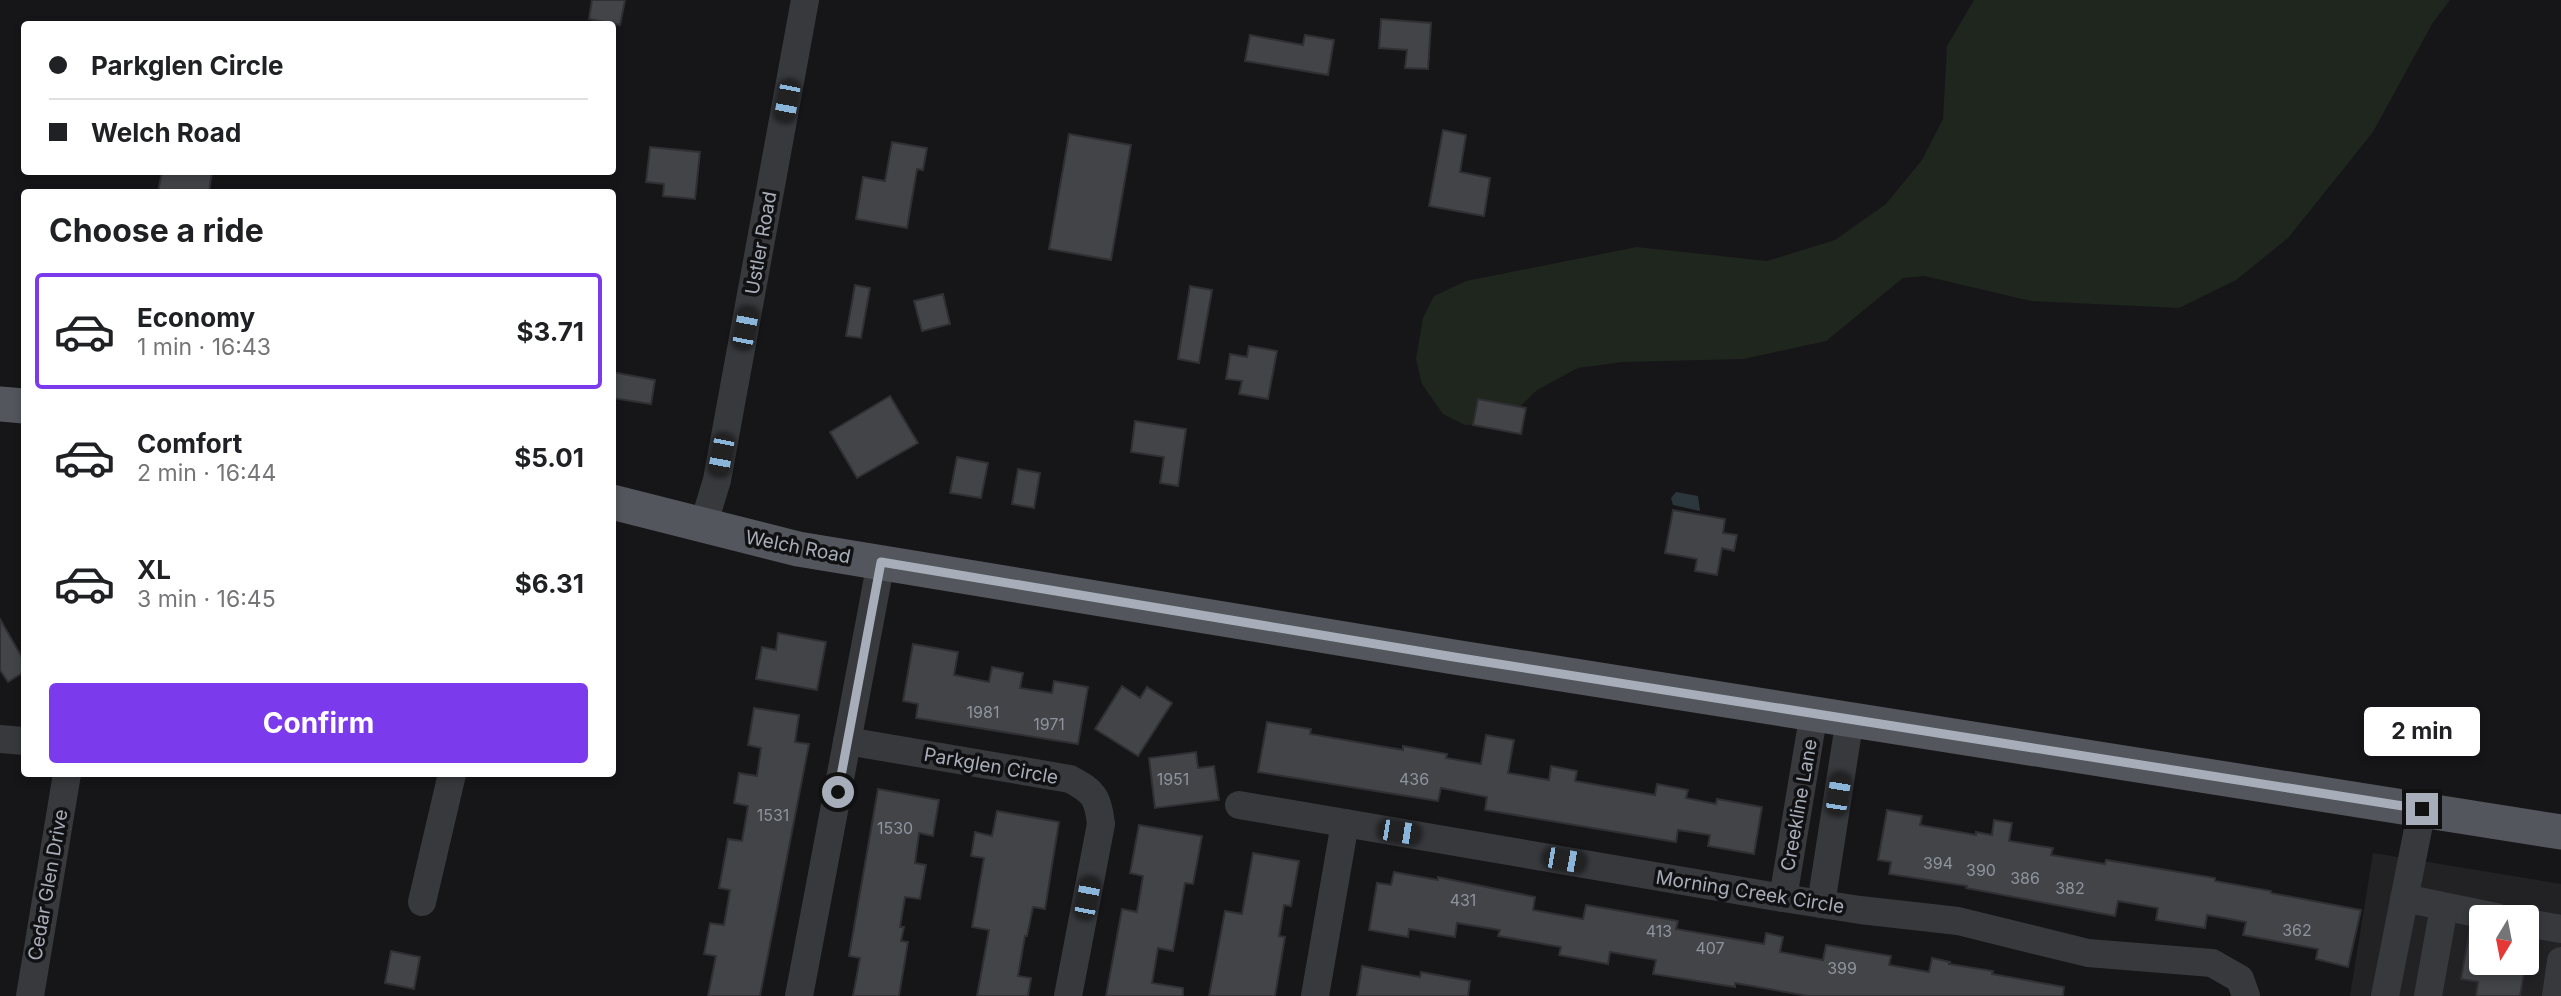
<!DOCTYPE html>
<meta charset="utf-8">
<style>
:root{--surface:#fff;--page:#f6f6f6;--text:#202124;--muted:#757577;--line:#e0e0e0;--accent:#7c3aed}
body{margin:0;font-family:Inter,sans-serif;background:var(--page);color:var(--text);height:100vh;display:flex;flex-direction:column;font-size:26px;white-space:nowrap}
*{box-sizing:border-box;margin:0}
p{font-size:23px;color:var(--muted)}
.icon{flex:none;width:38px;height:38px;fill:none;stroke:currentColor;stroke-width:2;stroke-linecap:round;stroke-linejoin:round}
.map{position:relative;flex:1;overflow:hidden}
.sheet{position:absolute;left:21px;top:189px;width:595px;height:588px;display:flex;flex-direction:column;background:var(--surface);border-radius:7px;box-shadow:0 4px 10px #0003}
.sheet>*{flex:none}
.hud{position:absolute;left:21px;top:21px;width:595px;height:154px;border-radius:7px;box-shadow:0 4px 10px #0003;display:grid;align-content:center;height:154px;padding:0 28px;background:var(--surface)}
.needle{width:46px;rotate:190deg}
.buttons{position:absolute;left:2469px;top:905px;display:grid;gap:14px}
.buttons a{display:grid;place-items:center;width:70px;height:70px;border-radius:7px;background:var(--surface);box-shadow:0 4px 10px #0003;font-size:35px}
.end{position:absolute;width:32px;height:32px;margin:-16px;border:9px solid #a8aeb9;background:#111;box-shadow:0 0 0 4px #111}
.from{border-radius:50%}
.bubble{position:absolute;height:49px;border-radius:7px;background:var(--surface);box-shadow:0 4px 10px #0003;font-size:23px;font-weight:700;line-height:49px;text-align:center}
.car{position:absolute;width:21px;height:42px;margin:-21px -10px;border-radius:9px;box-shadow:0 0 5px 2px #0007;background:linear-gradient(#222 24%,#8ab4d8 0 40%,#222 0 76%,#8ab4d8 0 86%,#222 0)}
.hud b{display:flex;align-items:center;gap:24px;height:66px;font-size:26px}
.hud b+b{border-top:2px solid var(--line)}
.hud i{width:18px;height:18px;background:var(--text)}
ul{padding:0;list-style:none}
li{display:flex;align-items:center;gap:21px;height:116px;margin:0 14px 10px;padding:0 14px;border:4px solid transparent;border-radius:7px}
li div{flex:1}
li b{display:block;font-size:26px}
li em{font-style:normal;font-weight:700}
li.on{border-color:var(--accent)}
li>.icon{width:63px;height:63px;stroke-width:1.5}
h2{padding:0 28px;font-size:32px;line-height:84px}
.action{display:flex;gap:14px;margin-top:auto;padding:14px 28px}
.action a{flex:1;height:80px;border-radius:7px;background:var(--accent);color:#fff;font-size:28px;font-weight:700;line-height:80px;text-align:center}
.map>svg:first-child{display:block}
.built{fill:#222225;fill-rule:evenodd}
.green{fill:#1e261e}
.water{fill:#2c373d}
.building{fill:#424448;stroke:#303034;stroke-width:2}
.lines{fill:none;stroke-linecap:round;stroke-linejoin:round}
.minor{stroke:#37393d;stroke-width:28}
.major{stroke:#53565c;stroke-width:35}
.route{stroke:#a8aeb9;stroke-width:9}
.labels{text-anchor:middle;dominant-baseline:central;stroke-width:7;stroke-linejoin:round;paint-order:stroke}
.number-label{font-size:16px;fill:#8e949d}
.street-label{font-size:19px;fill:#a8aeb9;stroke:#111113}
</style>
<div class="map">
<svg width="2561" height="996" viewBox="0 0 2561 996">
<rect width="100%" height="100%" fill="#161618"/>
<!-- built -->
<path class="built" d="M2373,853L2561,884V996H2350ZM2482,917H2527V962H2482Z"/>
<!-- green -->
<path class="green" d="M1974,0H2450L2432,24L2373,132L2288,238L2236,280L2179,308L2031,301L1924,276L1903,278L1826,341L1744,359L1622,362L1578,368L1537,390L1502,424L1465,425L1443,414L1422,384L1416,359L1423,318L1434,296L1466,281L1637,247L1767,261L1835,240L1886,204L1922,160L1943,119L1947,46Z"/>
<!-- water -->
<path class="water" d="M1676,492L1698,496L1700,511L1673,505L1671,498Z"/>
<!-- building -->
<g class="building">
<path d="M592,0H625L620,25L589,19Z"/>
<path d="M1381,19L1431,23L1428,69L1405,68L1407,50L1379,48Z"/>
<path d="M1250,35L1303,45L1305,35L1334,40L1328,75L1245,61Z"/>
<path d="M1443,130L1466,135L1460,172L1490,178L1484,216L1429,206Z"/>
<path d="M1069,134L1131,145L1111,260L1049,249Z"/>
<path d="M892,142L927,148L923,170L917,169L907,228L856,219L863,177L885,181Z"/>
<path d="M650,147L700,152L695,199L663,196L664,184L646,182Z"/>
<path d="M162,172H212L209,192H158Z"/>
<path d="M855,285L870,288L861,338L846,336Z"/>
<path d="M1190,286L1212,290L1199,363L1178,359Z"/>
<path d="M943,294L950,324L922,331L914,301Z"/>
<path d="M1249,346L1277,351L1268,399L1239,394L1242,381L1226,379L1230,354L1247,357Z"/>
<path d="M612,372L655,380L651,404L612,398Z"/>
<path d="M890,396L918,443L857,478L830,432Z"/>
<path d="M1478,399L1526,408L1521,434L1473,425Z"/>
<path d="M1135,421L1186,429L1178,486L1160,483L1164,457L1131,452Z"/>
<path d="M957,457L988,463L981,498L950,493Z"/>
<path d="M1018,469L1040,473L1034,508L1012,504Z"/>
<path d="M1673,510L1725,519L1723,533L1737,535L1734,551L1722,548L1717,575L1695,571L1697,559L1665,553Z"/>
<path d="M0,619L24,661V672L8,682L0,670Z"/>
<path d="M778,633L826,642L817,690L756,679L762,647L776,650Z"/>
<path d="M913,644L958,652L954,675L989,682L992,667L1023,673L1020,688L1052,693L1054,681L1088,687L1078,744L916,718L918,704L903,701Z"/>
<path d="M1122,686L1140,698L1147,687L1172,703L1138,756L1095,729Z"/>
<path d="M754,708L799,715L795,742L809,744L760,996H708L716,956L704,954L710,923L724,925L730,890L719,888L728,839L742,841L748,806L734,803L739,773L757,776L761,748L748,745Z"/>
<path d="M1267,722L1311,729L1310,734L1403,750V746L1447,754L1446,758L1481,764L1486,735L1514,740L1508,773L1549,780L1551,766L1577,771L1575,781L1655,795L1657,784L1688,790L1686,798L1716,804L1717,799L1762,807L1754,854L1708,846L1710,835L1678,830L1676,842L1485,810L1487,797L1441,788L1438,801L1258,772Z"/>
<path d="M1196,752L1198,768L1214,766L1219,800L1155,808L1149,758Z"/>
<path d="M878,789L939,800L933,836L919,833L915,863L926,865L920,899L905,897L900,927H904L901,941L908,942L899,996H853L860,958L849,956Z"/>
<path d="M1887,810L1922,816L1920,825L1976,835V832L1992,835L1994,820L2012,823L2009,841L2053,848L2051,855L2105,864L2106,860L2215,878V881L2271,891V893L2361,910L2348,967L2316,959L2318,949L2243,935L2246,922L2207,915L2205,928L2156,920L2158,908L2118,901L2115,916L1966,888L1967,886L1889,874L1891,862L1878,860Z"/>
<path d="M997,811L1059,822L1045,909L1033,907L1027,936H1025L1018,976L1031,978L1028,996H977L989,930L972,927L984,858L971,856L975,832L992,836Z"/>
<path d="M1139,825L1202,836L1193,884L1185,883L1173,951L1158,948L1152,983L1183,988V996H1106L1122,909L1137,912L1143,876L1130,873Z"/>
<path d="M1253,853L1299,861L1291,906L1284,905L1279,936L1285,937L1275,996H1209L1225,911L1242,914Z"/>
<path d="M1394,872L1438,880V877L1535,897L1533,910L1566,916L1583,919L1586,905L1678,921L1676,929L1764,944L1766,933L1783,937L1780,952L1823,960L1826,945L1891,956L1889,965L1929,972L1932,958L1950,962L1949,964L1993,971L1992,974L2064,987L2063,996H1808L1735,983V987L1653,974L1656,960L1610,952L1608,964L1559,955L1561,947L1498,936L1500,930L1457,923L1455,937L1409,929L1408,937L1369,930L1377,883L1391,885Z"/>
<path d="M2470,929L2482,931V962H2526L2520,996H2476L2478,982L2461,979Z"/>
<path d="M391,951L420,957L414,989L385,983Z"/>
<path d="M1362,966L1420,977L1421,972L1470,981L1468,996H1357Z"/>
</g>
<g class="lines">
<!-- minor -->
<g class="minor">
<path d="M703,526L717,480L805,0"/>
<path d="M0,739L24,741"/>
<path d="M847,741L1070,779C1094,792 1098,797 1101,824L1068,996"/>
<path d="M1239,805L1783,898L1860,910L1958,921L2088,953L2212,963L2240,979L2246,996"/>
<path d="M1783,898L1814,712"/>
<path d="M2404,898L2496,917"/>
<path d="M422,902L452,774"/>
<path d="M1821,904L1850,718"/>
<path d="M2527,923L2561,929"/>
<path d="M30,996L67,774"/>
<path d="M799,996L881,562"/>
<path d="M1315,996L1345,823"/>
<path d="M2385,996L2422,809"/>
<path d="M2428,996L2444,907"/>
<path d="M2556,996L2561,961"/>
</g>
<!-- major -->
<g class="major">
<path d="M0,404L24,406"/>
<path d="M612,502L798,549L1454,657L2561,832"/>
</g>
</g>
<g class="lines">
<!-- route -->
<path class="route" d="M838,792L881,562L1454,657L2422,809"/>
</g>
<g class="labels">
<!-- number labels -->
<g class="number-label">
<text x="983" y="712">1981</text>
<text x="1049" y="724">1971</text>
<text x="1173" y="779">1951</text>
<text x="1414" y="779">436</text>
<text x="773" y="815">1531</text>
<text x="895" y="828">1530</text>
<text x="1938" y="863">394</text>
<text x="1981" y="870">390</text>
<text x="2025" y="878">386</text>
<text x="2070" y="888">382</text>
<text x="1463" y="900">431</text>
<text x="2297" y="930">362</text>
<text x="1659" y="931">413</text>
<text x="1710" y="948">407</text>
<text x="1842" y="968">399</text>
</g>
<!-- street labels -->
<g class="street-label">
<text transform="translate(761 243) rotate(-80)">Ustler Road</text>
<text transform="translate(798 547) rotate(11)">Welch Road</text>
<text transform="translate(991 766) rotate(10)">Parkglen Circle</text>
<text transform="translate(1799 805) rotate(-80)">Creekline Lane</text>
<text transform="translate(48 885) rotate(-80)">Cedar Glen Drive</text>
<text transform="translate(1750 892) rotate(9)">Morning Creek Circle</text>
</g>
</g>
</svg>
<div class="buttons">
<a><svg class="needle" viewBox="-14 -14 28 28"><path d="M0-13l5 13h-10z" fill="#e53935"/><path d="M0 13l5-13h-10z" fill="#757577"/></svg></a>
</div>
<i class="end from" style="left:838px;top:792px"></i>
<i class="end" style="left:2422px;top:809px"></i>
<div class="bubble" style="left:2364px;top:707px;width:116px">2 min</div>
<i class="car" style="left:787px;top:101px;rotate:191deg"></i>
<i class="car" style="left:745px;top:328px;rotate:11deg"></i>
<i class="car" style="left:721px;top:455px;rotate:191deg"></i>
<i class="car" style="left:1838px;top:794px;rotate:9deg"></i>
<i class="car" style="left:1399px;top:832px;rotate:99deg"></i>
<i class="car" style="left:1564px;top:860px;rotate:100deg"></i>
<i class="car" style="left:1087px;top:898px;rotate:11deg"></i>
<div class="hud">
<b><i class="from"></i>Parkglen Circle</b>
<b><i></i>Welch Road</b>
</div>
<section class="sheet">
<h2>Choose a ride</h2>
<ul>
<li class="on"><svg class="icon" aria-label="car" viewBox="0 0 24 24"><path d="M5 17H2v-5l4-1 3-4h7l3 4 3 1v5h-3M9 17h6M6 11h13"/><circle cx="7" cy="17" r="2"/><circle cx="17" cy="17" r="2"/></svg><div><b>Economy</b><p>1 min · 16:43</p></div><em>$3.71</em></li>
<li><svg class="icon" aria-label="car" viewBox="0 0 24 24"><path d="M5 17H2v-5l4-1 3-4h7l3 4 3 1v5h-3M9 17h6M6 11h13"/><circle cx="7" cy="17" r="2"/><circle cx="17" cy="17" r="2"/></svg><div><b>Comfort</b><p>2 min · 16:44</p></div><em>$5.01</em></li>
<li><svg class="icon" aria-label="car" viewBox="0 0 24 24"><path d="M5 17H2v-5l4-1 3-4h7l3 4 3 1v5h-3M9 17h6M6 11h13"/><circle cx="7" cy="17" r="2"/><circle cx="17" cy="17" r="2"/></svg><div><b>XL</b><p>3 min · 16:45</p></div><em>$6.31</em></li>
</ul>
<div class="action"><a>Confirm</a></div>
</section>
</div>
